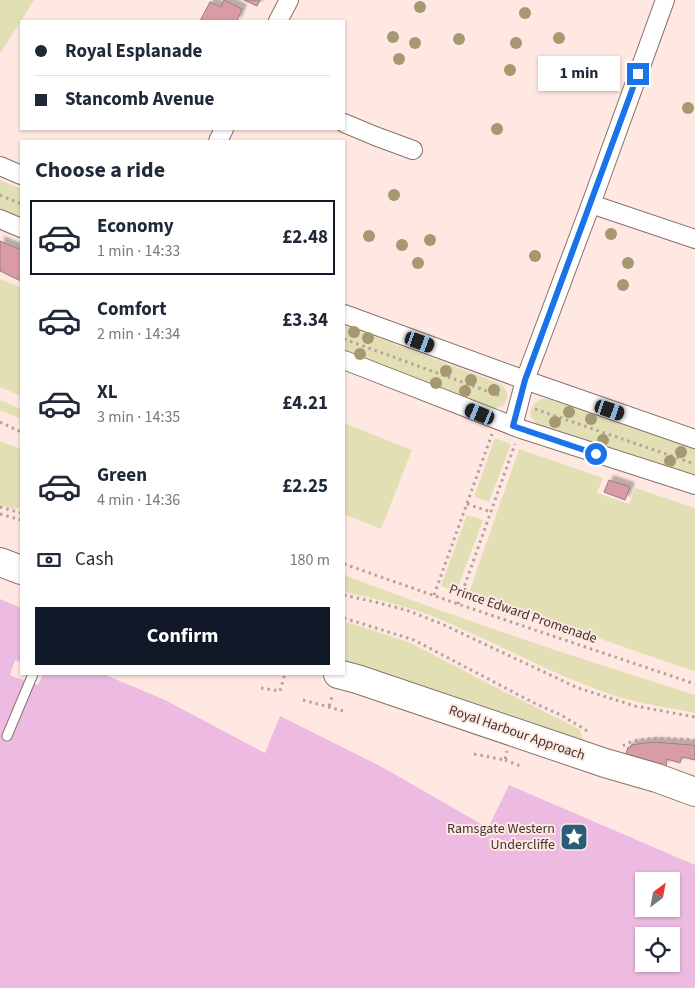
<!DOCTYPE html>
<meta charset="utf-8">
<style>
:root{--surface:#fff;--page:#f6f6f7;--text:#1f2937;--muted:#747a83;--line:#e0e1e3;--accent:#111827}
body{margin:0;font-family:"Source Sans 3",sans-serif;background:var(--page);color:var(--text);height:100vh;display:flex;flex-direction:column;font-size:19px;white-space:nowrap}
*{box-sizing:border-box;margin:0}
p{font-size:16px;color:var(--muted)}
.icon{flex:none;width:28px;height:28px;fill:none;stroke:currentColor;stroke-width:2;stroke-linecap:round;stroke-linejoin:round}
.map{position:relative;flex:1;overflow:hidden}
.sheet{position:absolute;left:20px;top:140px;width:325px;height:535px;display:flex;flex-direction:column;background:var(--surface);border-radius:0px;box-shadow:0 1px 4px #0004}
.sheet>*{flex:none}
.guide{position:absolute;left:20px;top:20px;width:325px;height:110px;border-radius:0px;box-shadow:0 1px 4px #0004;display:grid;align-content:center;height:110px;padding:0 15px;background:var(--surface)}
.needle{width:32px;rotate:32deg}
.tools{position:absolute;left:635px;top:872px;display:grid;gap:10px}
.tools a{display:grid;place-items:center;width:45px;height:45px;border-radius:0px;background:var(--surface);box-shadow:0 1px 4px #0004;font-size:25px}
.end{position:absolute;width:22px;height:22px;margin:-11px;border:6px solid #1a73e8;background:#fff;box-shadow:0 0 0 2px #fff}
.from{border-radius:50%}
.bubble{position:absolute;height:35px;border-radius:0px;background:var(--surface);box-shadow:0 1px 4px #0004;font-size:16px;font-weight:700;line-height:35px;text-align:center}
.car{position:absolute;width:15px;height:30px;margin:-15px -8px;border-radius:6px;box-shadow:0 0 4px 1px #0007;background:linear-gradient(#222 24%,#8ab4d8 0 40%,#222 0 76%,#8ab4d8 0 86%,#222 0)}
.guide b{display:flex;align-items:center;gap:18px;height:48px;font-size:19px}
.guide b+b{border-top:1px solid var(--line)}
.guide i{width:12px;height:12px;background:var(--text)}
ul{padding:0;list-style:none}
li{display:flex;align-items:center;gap:15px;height:75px;margin:0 10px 8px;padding:0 5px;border:2px solid transparent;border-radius:0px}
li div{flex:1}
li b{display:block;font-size:19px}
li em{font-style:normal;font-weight:700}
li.current{border-color:var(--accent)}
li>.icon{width:45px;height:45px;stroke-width:1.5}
h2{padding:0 15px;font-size:22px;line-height:60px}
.pay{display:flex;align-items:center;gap:12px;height:55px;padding:0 15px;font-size:19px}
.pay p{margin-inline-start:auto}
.button{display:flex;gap:10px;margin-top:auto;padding:10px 15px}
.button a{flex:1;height:58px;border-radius:0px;background:var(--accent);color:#fff;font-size:20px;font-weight:700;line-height:58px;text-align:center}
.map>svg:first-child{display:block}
.green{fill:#e2dfb4}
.water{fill:#edbbe1;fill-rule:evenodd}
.building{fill:#d99ba6;stroke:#987d81;filter:url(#shadow)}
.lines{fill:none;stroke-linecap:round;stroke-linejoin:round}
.service-casing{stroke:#897168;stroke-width:11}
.minor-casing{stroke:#897168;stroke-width:20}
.trunk-casing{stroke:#897168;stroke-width:30}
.path{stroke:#b4a29c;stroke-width:3;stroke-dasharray:2.5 4;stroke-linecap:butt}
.service{stroke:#fff;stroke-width:9}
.minor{stroke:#fff;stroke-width:18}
.trunk{stroke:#fff;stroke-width:28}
.tree{fill:#a69871}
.route{stroke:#1a73e8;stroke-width:6}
.labels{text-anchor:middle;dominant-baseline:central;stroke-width:4;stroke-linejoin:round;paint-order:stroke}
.street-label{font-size:14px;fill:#413632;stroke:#ffe8e1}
.poi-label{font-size:14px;fill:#413632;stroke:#ffe8e1;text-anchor:end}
</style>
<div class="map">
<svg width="695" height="988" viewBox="0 0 695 988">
<defs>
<filter id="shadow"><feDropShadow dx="4.5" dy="-4.5" stdDeviation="1" flood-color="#0004"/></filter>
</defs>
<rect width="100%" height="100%" fill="#ffe8e1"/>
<!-- green -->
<g class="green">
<path d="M0,0H34L0,54Z"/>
<path d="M0,180L21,189V220L0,210Z"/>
<path d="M1,279L21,288V396L0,387V281Z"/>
<path d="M344,325L501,384C514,396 505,412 488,407L344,353Z"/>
<path d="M542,399H547L695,449V477L539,425C527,418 528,404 542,399Z"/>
<path d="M0,400L21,409V419L0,410Z"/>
<path d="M344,423L412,450L381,529L344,514Z"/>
<path d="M495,438L511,444L489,502L474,497Z"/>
<path d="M0,441L21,449V507L12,509L0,505Z"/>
<path d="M519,449L603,478L597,493L629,504L635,488L695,508V671L670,663L469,593Z"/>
<path d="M467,515L483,520L456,592L441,586Z"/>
<path d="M344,575C459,619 577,658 695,695V713C666,707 638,704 610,694C548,673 492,640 432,616C403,605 373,598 344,592Z"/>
<path d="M344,621L411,643L495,687L579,729L584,742L344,669Z"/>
</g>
<!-- water -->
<path class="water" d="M0,599L21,608V662L15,660L10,675L12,676L38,685L43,674H103L165,700L265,753L280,716L382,767L488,828L509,785L695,865V988H0ZM644,881H671V909H644ZM644,936H671V964H644Z"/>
<!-- building -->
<g class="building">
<path d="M224,0L242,9L237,21H200L210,2L221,7Z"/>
<path d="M244,0H260L257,6Z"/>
<path d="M0,241L21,250V281L0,271Z"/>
<path d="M609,480L630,487L625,500L604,492Z"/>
<path d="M653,742L692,745L695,746V760L682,757L680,763L667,759L666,766L626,754L628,747L630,748L631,745Z"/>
</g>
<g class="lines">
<defs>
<path id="service" d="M7,736L33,674"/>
<g id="minor">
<path d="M278,21L289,0"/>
<path d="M344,123L375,136L413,150"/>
<path d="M218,141L224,129"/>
<path d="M0,166L21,175"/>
<path d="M591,204L695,239"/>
<path d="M0,219L21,228"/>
<path d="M344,314L525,380L695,439"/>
<path d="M344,360L521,429L695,485"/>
<path d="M513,426L525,380L591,204L665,0"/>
</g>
<g id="trunk">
<path d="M0,562L21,570"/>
<path d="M338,674L357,679L605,763L657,778L695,792"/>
</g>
</defs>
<!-- service casing -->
<use href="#service" class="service-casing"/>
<!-- minor casing -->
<use href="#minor" class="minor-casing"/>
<!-- trunk casing -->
<use href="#trunk" class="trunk-casing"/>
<!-- path -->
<g class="path">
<path d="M0,195L21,204"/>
<path d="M344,339L503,397"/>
<path d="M535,409L695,464"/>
<path d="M0,422L21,432"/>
<path d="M467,504L491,512"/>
<path d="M0,507L21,513"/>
<path d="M0,514L21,520"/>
<path d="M344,564L458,604L695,684"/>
<path d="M344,595L375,602L406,610L442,624L578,688L635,706L695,717"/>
<path d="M434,595L492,434"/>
<path d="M458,604L515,444"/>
<path d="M344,618L414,640L536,704L561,715L586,730L587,734"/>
<path d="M261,688L280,691L285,674"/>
<path d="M303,700L347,712"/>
<path d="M329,706L333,694"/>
<path d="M623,746C637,735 675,739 693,740L695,741"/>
<path d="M474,754L505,760L507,751"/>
<path d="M505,760L523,767"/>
</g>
<!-- service -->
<use href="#service" class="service"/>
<!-- minor -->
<use href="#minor" class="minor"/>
<!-- trunk -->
<use href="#trunk" class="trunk"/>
</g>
<!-- trees -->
<g class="tree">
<circle cx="420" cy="7" r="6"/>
<circle cx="525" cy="13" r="6"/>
<circle cx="393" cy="37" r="6"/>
<circle cx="559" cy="38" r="6"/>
<circle cx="459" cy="39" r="6"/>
<circle cx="415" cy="43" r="6"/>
<circle cx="516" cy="43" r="6"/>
<circle cx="399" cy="59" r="6"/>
<circle cx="510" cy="70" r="6"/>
<circle cx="688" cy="108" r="6"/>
<circle cx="497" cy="129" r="6"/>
<circle cx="394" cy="195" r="6"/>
<circle cx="611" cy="234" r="6"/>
<circle cx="369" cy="236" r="6"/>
<circle cx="430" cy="240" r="6"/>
<circle cx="402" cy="245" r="6"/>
<circle cx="535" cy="256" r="6"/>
<circle cx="418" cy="263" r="6"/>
<circle cx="628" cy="263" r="6"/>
<circle cx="623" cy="285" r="6"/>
<circle cx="354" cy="332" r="6"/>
<circle cx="368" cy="338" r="6"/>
<circle cx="360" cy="354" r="6"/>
<circle cx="446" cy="371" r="6"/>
<circle cx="471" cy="380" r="6"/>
<circle cx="436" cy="383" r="6"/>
<circle cx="494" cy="390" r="6"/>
<circle cx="465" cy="391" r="6"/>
<circle cx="569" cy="412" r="6"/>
<circle cx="591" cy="419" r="6"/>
<circle cx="555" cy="422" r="6"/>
<circle cx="603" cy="440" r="6"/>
<circle cx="681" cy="452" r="6"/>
<circle cx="670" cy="461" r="6"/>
</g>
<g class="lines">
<!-- route -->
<path class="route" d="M596,454L513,426L525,380L638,74"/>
</g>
<!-- icons -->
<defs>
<symbol id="sight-square" viewBox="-11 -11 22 22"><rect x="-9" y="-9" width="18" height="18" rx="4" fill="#2a5b79" stroke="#ffe8e1"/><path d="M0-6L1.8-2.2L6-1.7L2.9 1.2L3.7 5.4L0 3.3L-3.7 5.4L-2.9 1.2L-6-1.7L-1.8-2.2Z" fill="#fff"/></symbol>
</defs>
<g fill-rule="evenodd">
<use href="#sight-square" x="558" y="821" width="32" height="32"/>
</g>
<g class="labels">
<!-- street labels -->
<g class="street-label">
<text transform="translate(523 614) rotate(19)">Prince Edward Promenade</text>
<text transform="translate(517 733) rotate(19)">Royal Harbour Approach</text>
</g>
<!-- poi labels -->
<g class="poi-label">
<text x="555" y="829">Ramsgate Western<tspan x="555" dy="16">Undercliffe</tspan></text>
</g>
</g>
</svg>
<div class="tools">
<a><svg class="needle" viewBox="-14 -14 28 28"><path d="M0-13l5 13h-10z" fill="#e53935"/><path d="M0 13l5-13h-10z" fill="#747a83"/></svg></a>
<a><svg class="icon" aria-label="locate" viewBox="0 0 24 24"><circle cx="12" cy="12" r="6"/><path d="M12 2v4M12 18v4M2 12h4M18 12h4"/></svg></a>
</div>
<i class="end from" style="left:596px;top:454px"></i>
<i class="end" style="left:638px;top:74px"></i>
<div class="bubble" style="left:538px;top:56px;width:82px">1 min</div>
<i class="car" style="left:420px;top:342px;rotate:110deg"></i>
<i class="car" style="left:610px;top:410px;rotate:109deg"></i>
<i class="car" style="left:480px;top:414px;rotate:292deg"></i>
<div class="guide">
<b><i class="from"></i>Royal Esplanade</b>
<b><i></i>Stancomb Avenue</b>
</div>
<section class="sheet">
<h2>Choose a ride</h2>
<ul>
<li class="current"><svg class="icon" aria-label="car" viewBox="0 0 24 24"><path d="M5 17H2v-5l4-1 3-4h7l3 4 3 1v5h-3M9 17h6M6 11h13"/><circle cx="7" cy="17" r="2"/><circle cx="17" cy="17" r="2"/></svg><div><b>Economy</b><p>1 min · 14:33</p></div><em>£2.48</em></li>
<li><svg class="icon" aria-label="car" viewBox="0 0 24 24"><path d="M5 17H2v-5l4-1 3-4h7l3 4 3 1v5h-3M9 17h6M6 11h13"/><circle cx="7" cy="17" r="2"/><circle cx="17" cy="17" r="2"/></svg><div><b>Comfort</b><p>2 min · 14:34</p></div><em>£3.34</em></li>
<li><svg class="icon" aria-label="car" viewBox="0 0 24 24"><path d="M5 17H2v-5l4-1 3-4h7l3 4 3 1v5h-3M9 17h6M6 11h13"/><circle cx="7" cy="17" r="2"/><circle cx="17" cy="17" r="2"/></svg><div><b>XL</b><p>3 min · 14:35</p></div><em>£4.21</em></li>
<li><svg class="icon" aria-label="car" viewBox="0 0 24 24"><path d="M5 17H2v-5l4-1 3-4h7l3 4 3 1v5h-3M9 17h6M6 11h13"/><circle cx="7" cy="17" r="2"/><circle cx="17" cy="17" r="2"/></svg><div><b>Green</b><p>4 min · 14:36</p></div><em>£2.25</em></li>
</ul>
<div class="pay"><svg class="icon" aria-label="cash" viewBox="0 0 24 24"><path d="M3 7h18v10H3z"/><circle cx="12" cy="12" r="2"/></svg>Cash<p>180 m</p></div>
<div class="button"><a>Confirm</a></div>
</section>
</div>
